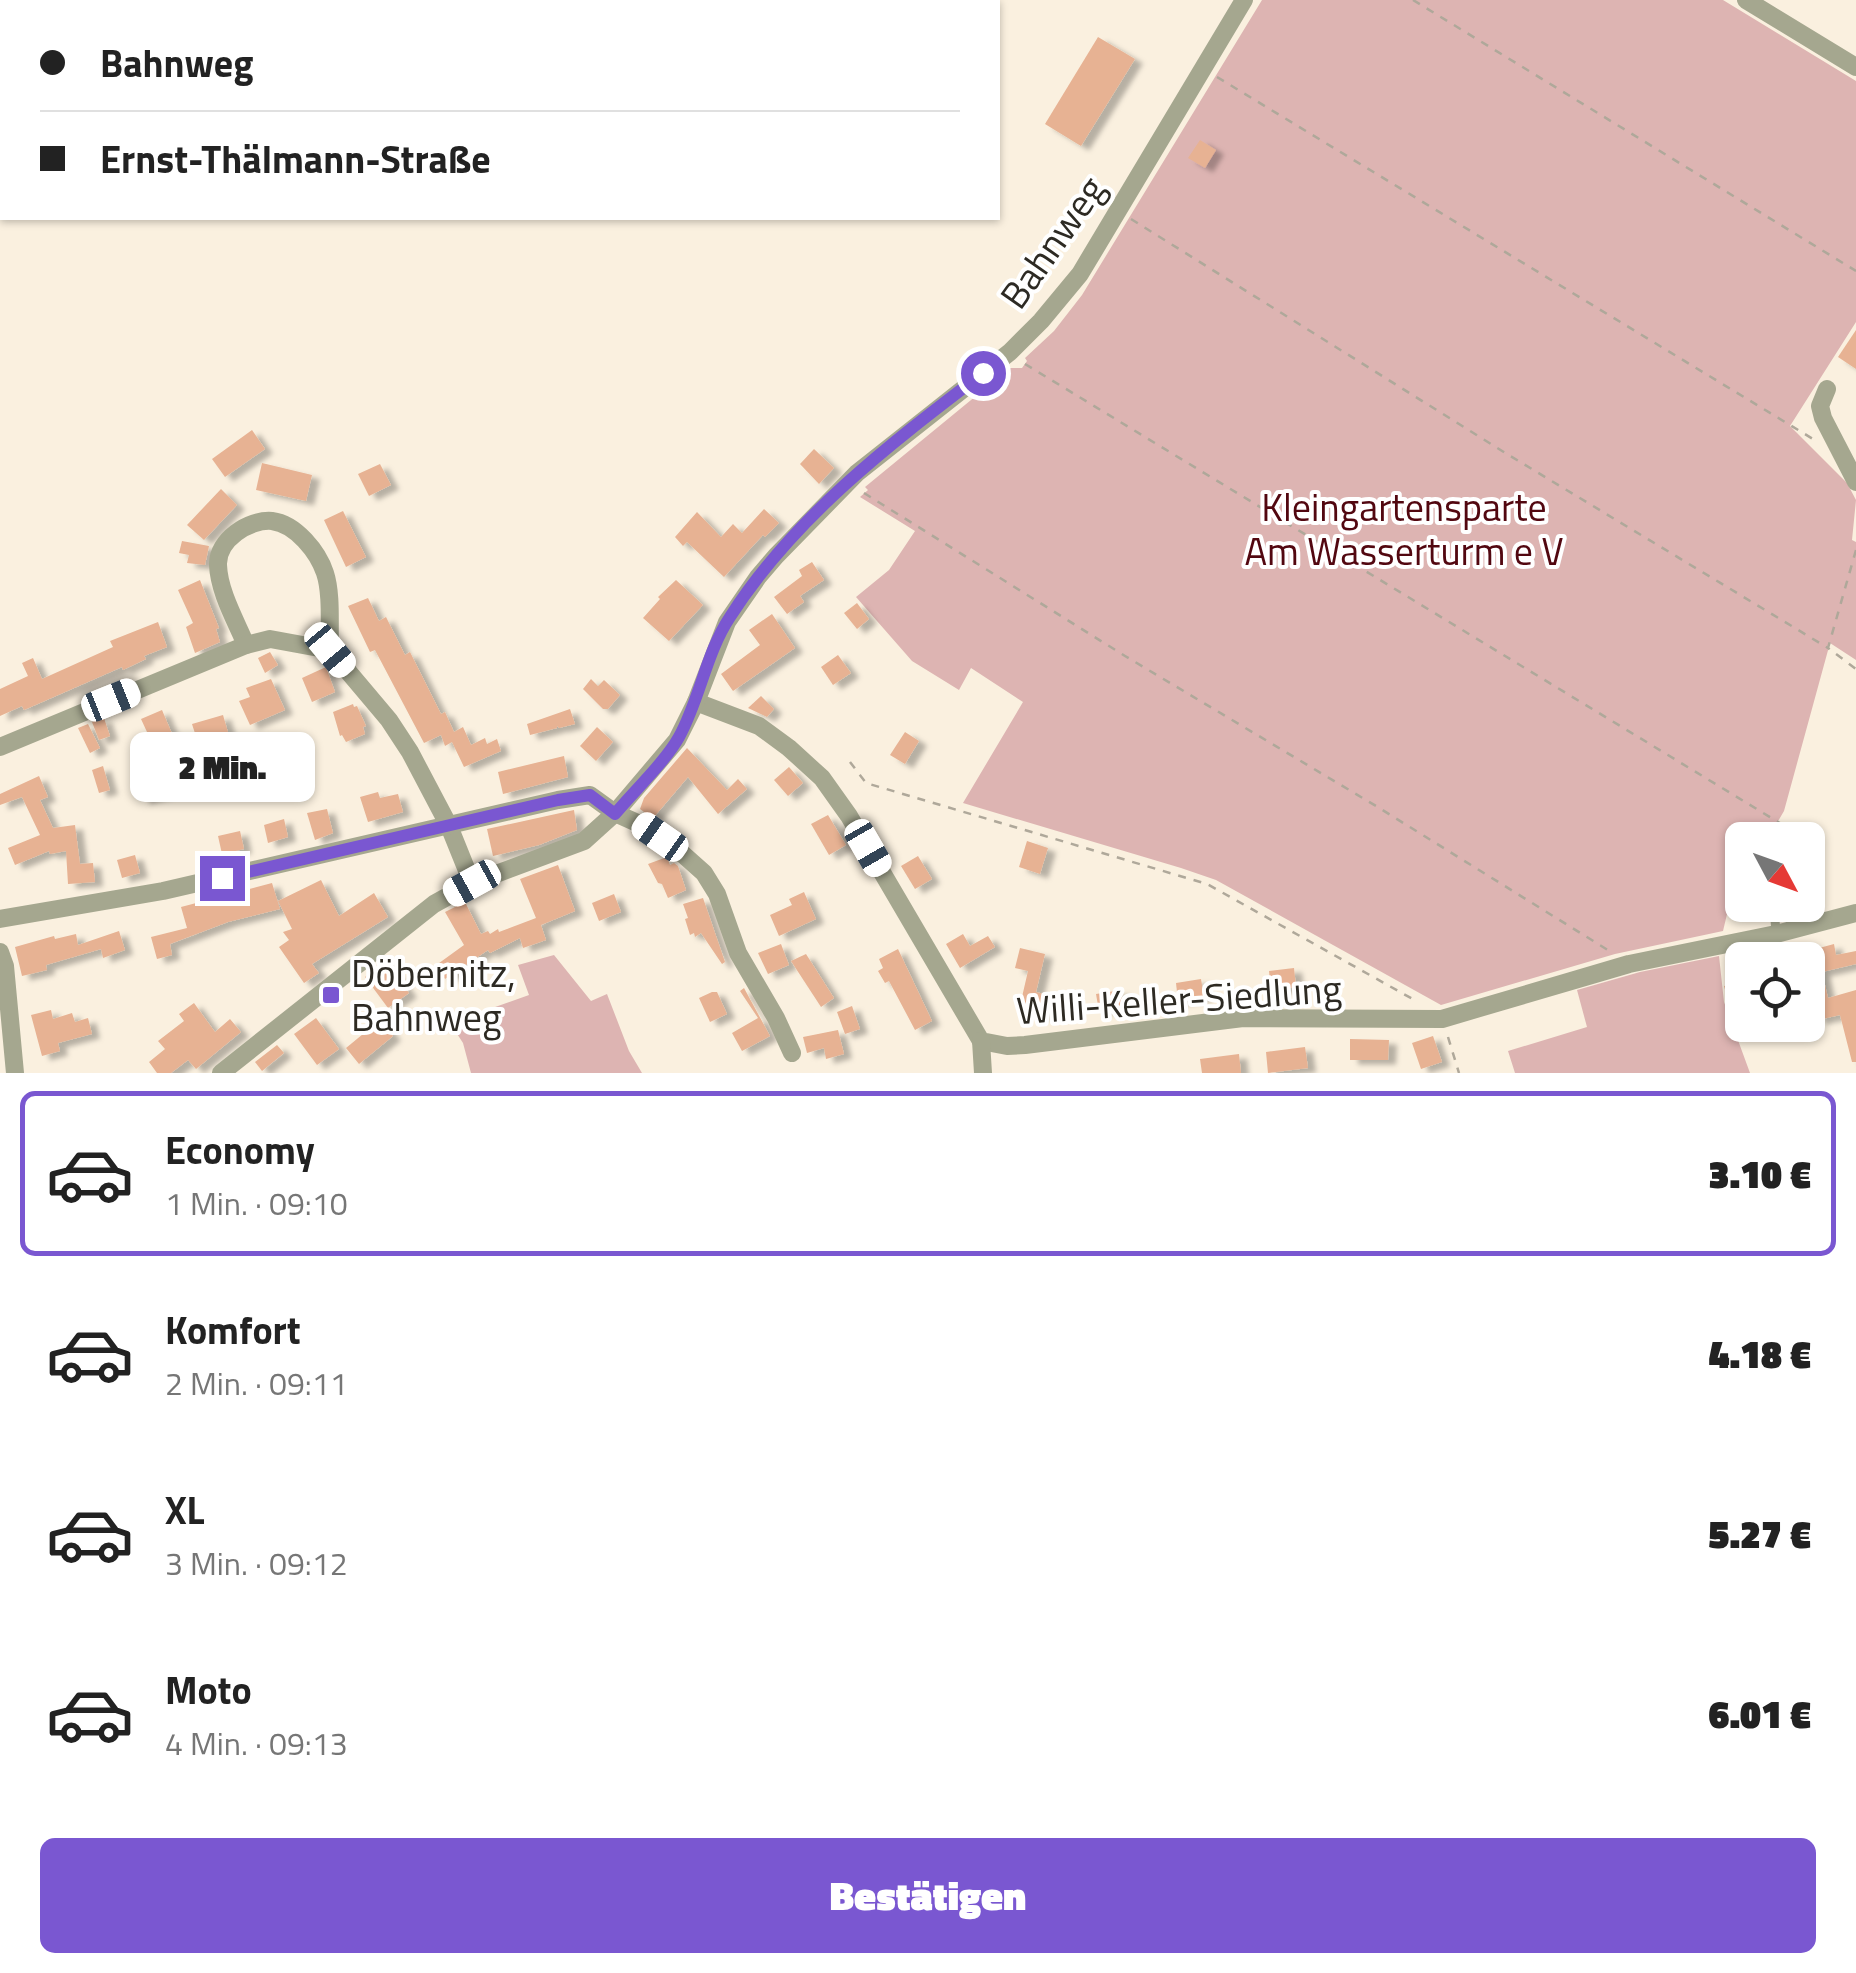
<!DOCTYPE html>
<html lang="de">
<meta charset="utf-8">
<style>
:root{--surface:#fff;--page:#f2f2f2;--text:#222;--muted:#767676;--line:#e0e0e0;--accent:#7a57d1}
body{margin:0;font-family:"Titillium Web",sans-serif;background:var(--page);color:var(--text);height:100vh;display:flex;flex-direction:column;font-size:38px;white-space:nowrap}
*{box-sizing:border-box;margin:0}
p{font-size:32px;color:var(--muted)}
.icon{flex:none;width:55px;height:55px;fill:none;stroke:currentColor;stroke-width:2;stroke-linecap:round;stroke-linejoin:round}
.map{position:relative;height:1073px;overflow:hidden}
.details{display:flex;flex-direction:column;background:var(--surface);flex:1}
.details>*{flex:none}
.guide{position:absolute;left:0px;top:0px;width:1000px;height:220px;box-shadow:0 2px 8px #0004;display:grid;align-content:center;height:220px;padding:0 40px;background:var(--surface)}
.needle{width:65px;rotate:131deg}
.buttons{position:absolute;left:1725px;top:822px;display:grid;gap:20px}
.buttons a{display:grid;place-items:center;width:100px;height:100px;border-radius:15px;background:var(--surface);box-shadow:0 2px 8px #0004;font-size:50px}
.end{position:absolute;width:45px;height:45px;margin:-22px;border:12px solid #7a57d1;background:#fff;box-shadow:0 0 0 5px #fff}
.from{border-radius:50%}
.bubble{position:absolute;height:70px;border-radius:15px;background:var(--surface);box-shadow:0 2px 8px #0004;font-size:32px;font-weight:800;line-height:70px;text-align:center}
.car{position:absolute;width:30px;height:60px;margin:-30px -15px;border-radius:12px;box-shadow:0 0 8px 2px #0007;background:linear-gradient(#fff 24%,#345 0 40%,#fff 0 76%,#345 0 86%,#fff 0)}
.guide b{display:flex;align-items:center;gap:35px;height:95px;font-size:38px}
.guide b+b{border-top:2px solid var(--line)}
.guide i{width:25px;height:25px;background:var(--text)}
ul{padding:18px 0 0;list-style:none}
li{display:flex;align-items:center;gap:30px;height:165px;margin:0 20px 15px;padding:0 20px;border:5px solid transparent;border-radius:15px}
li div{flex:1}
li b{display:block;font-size:38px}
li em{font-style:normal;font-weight:800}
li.selected{border-color:var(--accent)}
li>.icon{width:90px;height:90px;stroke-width:1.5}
.button{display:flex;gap:20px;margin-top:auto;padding:20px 40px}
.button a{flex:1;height:115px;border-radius:15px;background:var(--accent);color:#fff;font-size:40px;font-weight:800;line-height:115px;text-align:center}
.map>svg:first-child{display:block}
.green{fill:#ddb4b2}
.building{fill:#e7b293;filter:url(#shadow)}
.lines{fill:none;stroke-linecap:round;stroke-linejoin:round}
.path{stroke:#afa89a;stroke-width:2.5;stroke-dasharray:8 8;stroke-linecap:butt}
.service{stroke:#a5a78f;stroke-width:9}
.minor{stroke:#a5a78f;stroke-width:18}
.route{stroke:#7a57d1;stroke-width:12}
.poi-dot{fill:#7a57d1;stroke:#fff;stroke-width:4}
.labels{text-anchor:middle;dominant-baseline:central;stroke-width:8;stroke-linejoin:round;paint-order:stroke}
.street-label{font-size:38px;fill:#2d2a23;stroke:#fff}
.park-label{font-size:38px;fill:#520710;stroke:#fff}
.poi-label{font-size:38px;fill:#2d2a23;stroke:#fff;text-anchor:start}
</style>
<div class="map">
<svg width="1856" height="1073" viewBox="0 0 1856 1073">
<defs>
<filter id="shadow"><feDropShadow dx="8" dy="4.5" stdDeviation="2.5" flood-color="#0004"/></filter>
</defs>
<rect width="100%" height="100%" fill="#faf0df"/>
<!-- green -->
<g class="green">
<path d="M1262,0H1723L1856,81V322L1790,426L1847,483L1856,500L1852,540L1856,542V660L1830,643L1784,811L1767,840H1742V884L1728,910L1723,931L1615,954L1441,1005L1216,880L1181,868L963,803L1023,702L971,668L959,690L912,661L856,597L889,570L915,531L860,497L868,490L865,487L1010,368H1022L1027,361L1025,358L1054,331L1082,295Z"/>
<path d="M554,955L591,1001L607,994L629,1051L642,1073H471L463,1043L450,1023L529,995L518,965Z"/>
<path d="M1719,956L1724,1002L1750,1073H1515L1508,1051L1587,1027L1577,990L1640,972Z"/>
</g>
<!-- building -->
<g class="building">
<path d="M1098,37L1135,59L1081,146L1045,124Z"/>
<path d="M1200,140L1216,150L1205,168L1188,158Z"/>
<path d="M1856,330V369L1838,357Z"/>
<path d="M252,430L265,449L225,477L212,459Z"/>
<path d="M814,449L834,468L819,484L800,464Z"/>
<path d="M262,463L312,475L306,501L256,490Z"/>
<path d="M380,464L391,485L369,496L358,474Z"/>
<path d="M221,489L237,505L204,540L187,525Z"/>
<path d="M764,509L779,523L765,537L763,535L724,577L687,542L683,546L675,537L697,512L721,537L733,524L742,533Z"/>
<path d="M343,511L366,557L346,567L324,520Z"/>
<path d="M182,541L209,546L205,565L187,563L189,555L179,553Z"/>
<path d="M812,562L824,580L800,596L804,602L787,614L774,597L802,576L799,570Z"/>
<path d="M200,580L219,628L216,629L220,642L195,653L186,627L193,623L178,590Z"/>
<path d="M676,580L703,605L669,641L643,618L660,599L658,597Z"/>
<path d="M368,598L379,621L386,617L405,655L410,652L441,714L445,712L454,732L463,727L471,745L485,738L487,744L497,739L501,751L464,767L452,742L445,746L441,735L424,743L375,650L370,652L348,606Z"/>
<path d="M857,603L869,619L857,629L844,613Z"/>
<path d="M772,614L795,648L733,691L721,674L760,645L749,630Z"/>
<path d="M158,622L167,647L144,656L146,659L123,670L122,667L24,710L22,706L0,716V689L28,676L22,663L33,658L42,679L113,647L110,641Z"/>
<path d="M270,652L278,665L265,673L258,658Z"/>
<path d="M838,655L851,673L833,685L821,667Z"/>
<path d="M326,667L335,692L312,702L302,678Z"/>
<path d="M271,679L285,710L250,725L239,701L250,697L246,688Z"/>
<path d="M591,679L598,686L604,680L620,695L608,709H603L583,689Z"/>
<path d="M761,696L774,709L767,717L748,708Z"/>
<path d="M353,704L354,707L357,706L366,726L363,727L365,734L346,742L342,735L340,736L333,712Z"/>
<path d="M570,709L575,724L559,728L557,726V728L530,735L527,724Z"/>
<path d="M162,710L173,736L153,745L141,719Z"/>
<path d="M223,715L230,739L200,749L192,724Z"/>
<path d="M104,718L110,736L99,740L92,722Z"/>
<path d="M88,724L100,748L90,753L78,728Z"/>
<path d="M597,727L613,742L596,761L580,746Z"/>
<path d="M905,732L919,741L905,764L890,755Z"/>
<path d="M687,748L727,790L738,779L747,789L718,814L688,777L654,817L644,812L640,809L644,798Z"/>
<path d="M564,756L568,777L503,794L498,772Z"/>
<path d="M103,766L110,790L99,793L92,770Z"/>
<path d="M789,767L803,783L788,796L774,780Z"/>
<path d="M171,770L175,791L142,800L137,778Z"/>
<path d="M39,776L48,797L40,800L53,828L75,825L80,864L93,863L95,882L68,884L66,851L50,854L49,851L15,865L8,848L40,835L22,797L0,805V794Z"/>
<path d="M378,792L380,798L398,794L403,812L368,822L360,797Z"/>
<path d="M327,809L333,833L315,840L307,813Z"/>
<path d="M574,810L577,830L539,845L493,856L487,829Z"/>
<path d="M828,815L846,845L829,855L811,824Z"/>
<path d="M284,819L288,837L268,843L264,825Z"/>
<path d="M240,831L244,849L222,854L218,836Z"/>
<path d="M1027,841L1048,848L1040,874L1019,867Z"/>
<path d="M135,855L140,873L122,878L117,860Z"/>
<path d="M918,856L932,879L915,889L901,866Z"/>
<path d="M667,857L670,865L674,863L678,866L686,890L668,898L662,884L658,883L648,864Z"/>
<path d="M558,865L575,911L541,925L546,940L523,948L520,938L490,953L488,950L445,979L435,966L464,945L445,912L465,902L481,934L488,931L490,934L498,929L499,932L536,918L520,879Z"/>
<path d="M321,880L339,916L374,893L388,917L312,964L319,973L304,983L279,947L289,940L283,932L292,929L278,901Z"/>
<path d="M272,883L280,909L228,922L170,944L172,955L157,959L151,937L187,928L181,907Z"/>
<path d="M804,892L816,919L779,936L770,915L792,905L789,899Z"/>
<path d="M614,894L621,912L599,921L592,903Z"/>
<path d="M703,898L725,962L722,964L701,933L695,937L694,933L690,935L685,919L688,918L683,904Z"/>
<path d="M119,931L125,950L103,958L101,949L46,965L47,970L22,976L15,947L54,936L55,939L76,934L78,945Z"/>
<path d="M963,934L970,946L988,936L995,947L960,968L946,944Z"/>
<path d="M781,944L789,965L768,974L758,953Z"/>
<path d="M1834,944L1836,955L1856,951V964L1822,972L1828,998L1856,990V1062H1852L1840,1015L1818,1020L1808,978V951Z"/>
<path d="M1020,948L1045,954L1036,992L1051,996L1046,1016L1019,1010L1028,971L1015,968Z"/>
<path d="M898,949L932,1021L915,1030L889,981L885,983L878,971L883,968L879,959Z"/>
<path d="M806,954L834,998L821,1007L791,961Z"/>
<path d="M386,961L409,993L388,1008L365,977Z"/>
<path d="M1294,968L1296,987L1271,991L1269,971Z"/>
<path d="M1201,979L1204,997L1178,1001L1176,983Z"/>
<path d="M1742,982V997L1728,1000L1724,986Z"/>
<path d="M744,988L770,1036L742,1051L732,1033L758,1018L740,991Z"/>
<path d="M1121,990L1123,1007L1099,1011L1096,994Z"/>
<path d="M712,992H717L727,1014L710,1022L699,998Z"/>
<path d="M194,1003L215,1032L230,1019L241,1032L196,1069L188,1060L171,1073H157L149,1062L165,1049L158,1041L184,1021L179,1014Z"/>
<path d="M852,1006L860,1029L845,1034L837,1012Z"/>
<path d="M51,1010L53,1019L72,1013L75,1022L88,1018L92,1034L58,1043L60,1051L42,1056L31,1015Z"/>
<path d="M316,1018L339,1049L317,1065L294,1034Z"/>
<path d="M380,1020L393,1036L359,1064L346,1048Z"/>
<path d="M838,1030L844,1054L826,1059L824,1048L807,1053L803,1037Z"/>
<path d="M1433,1036L1442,1062L1421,1069L1412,1043Z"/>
<path d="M1350,1039L1389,1040L1388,1060H1350Z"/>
<path d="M277,1045L284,1053L262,1071L255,1062Z"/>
<path d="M1305,1047L1308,1068L1268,1073L1266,1052Z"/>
<path d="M1239,1054L1241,1073H1202L1200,1059Z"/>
</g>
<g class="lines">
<!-- path -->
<g class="path">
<path d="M1413,0L1856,271"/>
<path d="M1217,77L1813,439"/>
<path d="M1131,219L1507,454L1828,648"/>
<path d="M1025,364L1783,825"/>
<path d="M864,493L1125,656L1376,806L1611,952"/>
<path d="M1856,550L1828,648L1856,669"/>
<path d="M850,762L866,783L1207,884L1418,1002"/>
<path d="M1448,1037L1459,1073"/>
</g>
<!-- service -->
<g class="service">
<path d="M1790,840L1792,831"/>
<path d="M1774,905L1776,934"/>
</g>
<!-- minor -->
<g class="minor">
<path d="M1746,0L1856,67"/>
<path d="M1827,389L1820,406L1823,418L1856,482"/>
<path d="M246,645C236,621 219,592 218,565C217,540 249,519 272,521C296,524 318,552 325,573C332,594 329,627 330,650"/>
<path d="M696,702L759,726L789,748L822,778L849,816L981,1041L1007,1046L1025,1045L1243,1018L1442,1019L1629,964L1776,934L1856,913"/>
<path d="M0,747L246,645L270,639L330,650L389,720L410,752L449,826L472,883"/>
<path d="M0,919L163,891L558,800L590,795L615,813L644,826L677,849L704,873L717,894L738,953L776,1018L792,1053"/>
<path d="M0,952L5,966L15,1073"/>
<path d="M981,1041L983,1073"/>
<path d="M221,1073L434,904L472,883L584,841L615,813L677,740L696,702L727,622L758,577L776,556L857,473L1010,352L1041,321L1080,274L1244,0"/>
</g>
</g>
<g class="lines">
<!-- route -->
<path class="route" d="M222,878L558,800L590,795L615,814C634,791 665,762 679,737C700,699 706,653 730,617C794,517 890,444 983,373"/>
</g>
<!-- markers -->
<rect class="poi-dot" x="321" y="985" width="20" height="20" rx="5"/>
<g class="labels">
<!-- street labels -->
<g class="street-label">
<text transform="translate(1052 242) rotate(-55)">Bahnweg</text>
<text transform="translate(1179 999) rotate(-4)">Willi-Keller-Siedlung</text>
</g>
<!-- park labels -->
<g class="park-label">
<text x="1404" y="507">Kleingartensparte<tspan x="1404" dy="44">Am Wasserturm e V</tspan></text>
</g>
<!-- poi labels -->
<g class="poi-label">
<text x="351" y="973">Döbernitz,<tspan x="351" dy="44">Bahnweg</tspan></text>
</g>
</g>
</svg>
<div class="buttons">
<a><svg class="needle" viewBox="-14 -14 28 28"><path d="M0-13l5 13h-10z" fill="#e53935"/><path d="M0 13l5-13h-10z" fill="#767676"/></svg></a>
<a><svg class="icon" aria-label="locate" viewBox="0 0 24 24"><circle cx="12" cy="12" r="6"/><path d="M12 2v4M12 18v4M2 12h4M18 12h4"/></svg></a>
</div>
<i class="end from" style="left:983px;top:373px"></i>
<i class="end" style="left:222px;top:878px"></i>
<div class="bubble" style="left:130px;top:732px;width:185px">2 Min.</div>
<i class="car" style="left:330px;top:650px;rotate:140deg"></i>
<i class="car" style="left:111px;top:700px;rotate:68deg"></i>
<i class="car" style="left:660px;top:837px;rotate:305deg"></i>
<i class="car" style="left:868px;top:848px;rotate:150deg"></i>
<i class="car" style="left:472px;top:883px;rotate:241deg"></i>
<div class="guide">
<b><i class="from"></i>Bahnweg</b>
<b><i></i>Ernst-Thälmann-Straße</b>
</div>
</div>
<section class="details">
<ul>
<li class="selected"><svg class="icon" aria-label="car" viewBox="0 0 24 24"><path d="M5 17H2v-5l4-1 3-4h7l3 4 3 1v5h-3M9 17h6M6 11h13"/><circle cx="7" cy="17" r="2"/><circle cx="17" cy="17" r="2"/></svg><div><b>Economy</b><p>1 Min. · 09:10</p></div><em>3.10 €</em></li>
<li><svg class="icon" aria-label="car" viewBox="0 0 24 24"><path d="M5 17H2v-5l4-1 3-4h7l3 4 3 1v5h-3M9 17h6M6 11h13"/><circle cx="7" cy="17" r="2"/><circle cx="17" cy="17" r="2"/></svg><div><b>Komfort</b><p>2 Min. · 09:11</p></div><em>4.18 €</em></li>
<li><svg class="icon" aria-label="car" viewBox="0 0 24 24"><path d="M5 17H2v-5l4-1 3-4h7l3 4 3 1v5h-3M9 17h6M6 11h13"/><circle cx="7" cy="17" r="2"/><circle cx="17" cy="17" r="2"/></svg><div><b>XL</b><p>3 Min. · 09:12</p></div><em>5.27 €</em></li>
<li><svg class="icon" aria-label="car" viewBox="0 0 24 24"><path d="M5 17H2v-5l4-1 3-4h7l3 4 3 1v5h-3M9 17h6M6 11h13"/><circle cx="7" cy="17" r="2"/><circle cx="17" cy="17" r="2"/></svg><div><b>Moto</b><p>4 Min. · 09:13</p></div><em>6.01 €</em></li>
</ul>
<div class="button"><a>Bestätigen</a></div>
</section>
